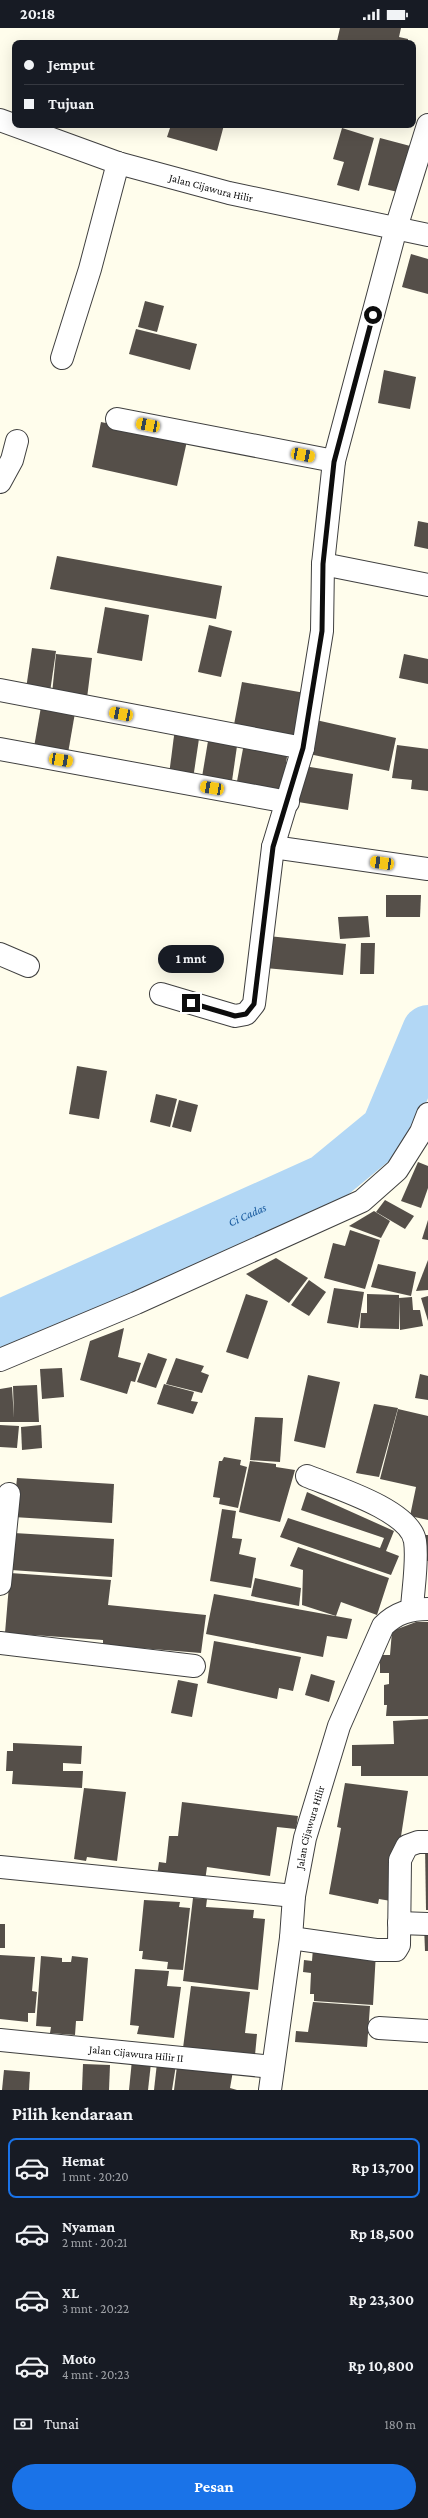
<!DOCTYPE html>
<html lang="id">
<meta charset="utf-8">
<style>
:root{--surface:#171b24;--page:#242831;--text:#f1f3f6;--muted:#9ea1a6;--line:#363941;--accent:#1a73e8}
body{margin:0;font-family:"Crimson Pro",serif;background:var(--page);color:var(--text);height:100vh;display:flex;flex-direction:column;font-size:15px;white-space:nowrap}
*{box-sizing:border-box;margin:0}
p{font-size:13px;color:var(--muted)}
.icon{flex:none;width:22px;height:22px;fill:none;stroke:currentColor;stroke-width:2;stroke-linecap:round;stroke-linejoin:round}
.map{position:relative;height:2062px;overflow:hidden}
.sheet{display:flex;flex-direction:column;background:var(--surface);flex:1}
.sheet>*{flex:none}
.guide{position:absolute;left:12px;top:12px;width:404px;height:88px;border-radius:8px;box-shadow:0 4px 16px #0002;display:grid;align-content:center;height:88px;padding:0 12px;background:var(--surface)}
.end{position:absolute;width:18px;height:18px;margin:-9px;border:5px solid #0d0d0d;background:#fff;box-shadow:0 0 0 2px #fff}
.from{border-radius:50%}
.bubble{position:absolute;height:28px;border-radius:14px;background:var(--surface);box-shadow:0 4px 16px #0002;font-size:13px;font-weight:700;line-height:28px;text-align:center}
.car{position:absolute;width:12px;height:24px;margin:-12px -6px;border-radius:5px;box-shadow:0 0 3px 1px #0007;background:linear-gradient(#f5c518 24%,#345 0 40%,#f5c518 0 76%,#345 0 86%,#f5c518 0)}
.guide b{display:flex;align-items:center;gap:14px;height:38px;font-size:15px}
.guide b+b{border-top:1px solid var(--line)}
.guide i{width:10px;height:10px;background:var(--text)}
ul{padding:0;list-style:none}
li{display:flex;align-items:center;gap:12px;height:60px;margin:0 8px 6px;padding:0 4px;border:2px solid transparent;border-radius:8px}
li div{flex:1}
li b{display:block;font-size:15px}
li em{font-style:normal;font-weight:700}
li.active{border-color:var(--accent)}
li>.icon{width:36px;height:36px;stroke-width:1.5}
h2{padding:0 12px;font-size:18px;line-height:48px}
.pay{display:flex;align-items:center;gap:10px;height:44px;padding:0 12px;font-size:15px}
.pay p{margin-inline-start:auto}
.button{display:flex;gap:8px;margin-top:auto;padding:8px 12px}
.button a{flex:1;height:46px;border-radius:24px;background:var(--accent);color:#fff;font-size:16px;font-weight:700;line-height:46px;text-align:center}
.status{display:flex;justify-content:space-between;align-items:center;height:28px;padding:0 20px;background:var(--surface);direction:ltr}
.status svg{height:11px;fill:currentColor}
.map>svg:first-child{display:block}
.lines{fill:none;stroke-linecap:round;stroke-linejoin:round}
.river{stroke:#b2d7f5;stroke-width:52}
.building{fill:#554f49}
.minor-casing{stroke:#404040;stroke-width:24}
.minor{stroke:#fff;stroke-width:22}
.route{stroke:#0d0d0d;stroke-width:5}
.labels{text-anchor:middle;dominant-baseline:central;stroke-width:4;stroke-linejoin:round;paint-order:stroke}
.street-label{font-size:11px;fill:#0d0d0d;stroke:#fff}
.water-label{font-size:12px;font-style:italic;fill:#17599d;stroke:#fff}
</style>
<div class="status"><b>20:18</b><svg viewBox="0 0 49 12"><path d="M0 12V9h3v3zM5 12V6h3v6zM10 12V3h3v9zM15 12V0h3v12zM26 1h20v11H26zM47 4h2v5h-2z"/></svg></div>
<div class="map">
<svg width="428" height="2062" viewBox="0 0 428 2062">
<rect width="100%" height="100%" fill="#fffdec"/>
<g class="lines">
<!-- river -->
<path class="river" id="s1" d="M0,1298L325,1152L387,1101L428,1003"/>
</g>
<!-- building -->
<g class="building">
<path d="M340,0H401L399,9L408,11V15H348L337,13Z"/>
<path d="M171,97H224L217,123L167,109Z"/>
<path d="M342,100L374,110L359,163L337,157L344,134L333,131Z"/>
<path d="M380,110L414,119L402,165L368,157Z"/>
<path d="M411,226L428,231V266L402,259Z"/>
<path d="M145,273L164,278L157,304L138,299Z"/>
<path d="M136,301L197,316L190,342L129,326Z"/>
<path d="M384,342L416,349L410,381L378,375Z"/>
<path d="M101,394L187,413L177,458L92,439Z"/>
<path d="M418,493L428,495V521L414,518Z"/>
<path d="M57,528L222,558L216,591L50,561Z"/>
<path d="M105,579L149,587L142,633L97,625Z"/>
<path d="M209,597L232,603L221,649L198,644Z"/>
<path d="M32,620L56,623L50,664L26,661Z"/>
<path d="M56,626L92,630L87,670L52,666Z"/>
<path d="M404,626L428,631V656L399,650Z"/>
<path d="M242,654L305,665L297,713L233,702Z"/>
<path d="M42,673L76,679L67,731L33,725Z"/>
<path d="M316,692L396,710L389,743L309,726Z"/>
<path d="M175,700L200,704L193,751L169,747Z"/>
<path d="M209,707L238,711L231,760L201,755Z"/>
<path d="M244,715L288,722L282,763L236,759Z"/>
<path d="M397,717L428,721V763L411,761L412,752L392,750Z"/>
<path d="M304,738L353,746L348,782L298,774Z"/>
<path d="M386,867H421L420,889H386Z"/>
<path d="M368,888L370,909L340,911L338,889Z"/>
<path d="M268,908L346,916L343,947L265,940Z"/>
<path d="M361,915H375L374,946H360Z"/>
<path d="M77,1038L107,1043L99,1091L69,1086Z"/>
<path d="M156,1066L177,1071L170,1099L150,1094Z"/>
<path d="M179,1072L198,1077L191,1104L172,1099Z"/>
<path d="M418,1134L428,1138V1160L421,1180L401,1173Z"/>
<path d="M385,1172L414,1188L405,1201L376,1184Z"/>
<path d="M374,1183L390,1193L381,1210L349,1198Z"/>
<path d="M428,1192V1212L422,1211Z"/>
<path d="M350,1202L380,1212L365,1261L324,1250L333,1215L345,1218Z"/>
<path d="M276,1230L308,1250L289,1275L246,1246Z"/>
<path d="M428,1232V1262L416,1263Z"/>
<path d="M378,1236L416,1244L411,1268L371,1259Z"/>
<path d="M309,1252L326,1264L309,1288L291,1277Z"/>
<path d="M334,1260L364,1264L358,1300L327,1295Z"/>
<path d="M246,1266L268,1273L248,1331L226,1324Z"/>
<path d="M367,1266L399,1267V1301L360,1300L361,1285H367Z"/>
<path d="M428,1268V1293L421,1270Z"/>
<path d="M412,1269L413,1282H420L423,1298L400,1302L399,1270Z"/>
<path d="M124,1300L118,1329L141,1335L135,1354L131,1353L127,1366L80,1352L90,1313Z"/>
<path d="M148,1325L167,1331L156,1360L137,1354Z"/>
<path d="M176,1330L204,1338L201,1344L209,1347L202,1365L166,1356Z"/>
<path d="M62,1340L64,1369L42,1371L40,1341Z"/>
<path d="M420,1346L428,1348V1372L415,1370Z"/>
<path d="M308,1347L340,1354L325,1420L294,1413Z"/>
<path d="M164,1356L194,1364L191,1373L198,1374L193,1386L157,1376Z"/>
<path d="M37,1357L39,1394H0V1361L12,1359L14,1390L13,1358Z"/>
<path d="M374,1376L398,1380L379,1449L356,1445Z"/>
<path d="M398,1381L428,1388V1492L410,1488L416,1459L380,1451Z"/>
<path d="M255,1389L283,1390L280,1434L250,1432Z"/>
<path d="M0,1397L19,1398L17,1420L0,1419Z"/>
<path d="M41,1397L42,1420L22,1422L21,1399Z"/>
<path d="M224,1429L241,1432L240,1437L247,1439L238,1480L219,1476L220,1470L213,1469L219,1433H222Z"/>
<path d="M250,1433L276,1436V1439L295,1442L280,1494L239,1484Z"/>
<path d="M17,1450L114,1456L112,1495L13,1489Z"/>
<path d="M307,1464L394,1503L386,1523L399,1528L391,1547L280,1509L288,1490L380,1520L384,1510L301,1482Z"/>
<path d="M222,1481L236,1483L232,1510L242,1511L239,1526L256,1530L251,1560L210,1553Z"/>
<path d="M14,1505L114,1511L112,1549L11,1542Z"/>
<path d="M420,1507H428V1533H421Z"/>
<path d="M298,1519L389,1550L377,1587L341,1574L336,1588L302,1577L303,1542L290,1538Z"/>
<path d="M10,1545L111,1552L108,1577L206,1587L201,1625L103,1617V1612L5,1605Z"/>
<path d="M255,1550L301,1560L299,1578L251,1568Z"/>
<path d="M214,1566L352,1591L347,1611L327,1608L323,1629L206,1606Z"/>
<path d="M416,1594H428V1688H386L387,1677H384V1657L389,1656V1645H380V1627H390L392,1603Z"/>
<path d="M214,1613L301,1629L293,1663L279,1660L277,1671L207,1655Z"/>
<path d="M311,1646L335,1653L329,1674L305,1667Z"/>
<path d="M178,1652L198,1656L192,1689L171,1685Z"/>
<path d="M428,1691V1748H361V1738H352V1717L394,1716L393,1693Z"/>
<path d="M13,1715L82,1718L81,1736L63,1735V1743H83L82,1760L12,1756L13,1743H6L7,1723H13Z"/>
<path d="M345,1755L408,1763L391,1873L379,1871L378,1876L329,1866L341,1800L337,1799Z"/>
<path d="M84,1760L126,1764L117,1833L87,1829L86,1833L74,1831Z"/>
<path d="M182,1774L298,1788L296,1801L277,1799L270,1848L207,1839L205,1853L157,1848L159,1834L166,1835L169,1808H178Z"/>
<path d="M425,1818H428V1882H426Z"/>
<path d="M193,1870L207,1871L206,1879L254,1882L253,1890L265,1891L258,1962L183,1953Z"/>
<path d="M144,1872L180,1874L179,1879L190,1880L183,1942L167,1941L168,1934L142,1931L143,1923H139Z"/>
<rect x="0" y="1896" width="5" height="24"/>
<path d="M424,1897H428V1923H425Z"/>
<path d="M313,1920L376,1924L373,1977L314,1973V1966H310L311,1945L303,1944L304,1932L312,1933Z"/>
<path d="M0,1927L35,1929L32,1963L37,1964L35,1985H28V1994L0,1991Z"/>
<path d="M41,1928L62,1930V1934H71L72,1928L88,1930L83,1993H76L75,2007L50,2005L51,1999L36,1998Z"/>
<path d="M135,1941L169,1943L167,1958L181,1959L174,2010L137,2006L139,1998L130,1997Z"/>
<path d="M191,1958L250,1964L245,2005L257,2006L255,2027L183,2020Z"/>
<path d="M313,1974L370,1978L367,2019L295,2014L296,2003L308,2004Z"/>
<path d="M132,2032L151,2035L148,2062H129Z"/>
<path d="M157,2035L176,2037L172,2062H154Z"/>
<path d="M83,2036L110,2037L109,2062H82Z"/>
<path d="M177,2038L233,2043L230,2060L237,2062H174Z"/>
<path d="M4,2042L30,2044L29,2062H2Z"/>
</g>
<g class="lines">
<defs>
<g id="minor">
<path id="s2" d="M0,92L118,135L229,165L428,207"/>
<path d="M62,330L90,241L118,135"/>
<path d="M117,391L334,433"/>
<path d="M0,454L12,432L17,413"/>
<path d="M323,536L428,557"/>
<path d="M0,662L303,720"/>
<path d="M0,721L288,774"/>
<path d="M273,819L428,841"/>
<path d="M0,926L28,938"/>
<path d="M161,966L235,988L246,986L254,976L273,819L303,720L322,603L323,536L334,433L396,200L428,97"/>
<path d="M0,1332L136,1275L362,1173L397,1142L421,1104L428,1086"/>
<path d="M307,1448C334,1459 410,1482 415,1513C418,1533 413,1561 412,1581"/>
<path d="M0,1556L9,1466"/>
<path d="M0,1615L194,1638"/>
<path d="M0,1839L294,1868"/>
<path d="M399,1895L428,1896"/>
<path d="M291,1910L376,1922H396L399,1917L400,1832L407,1818L418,1814H428"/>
<path d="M379,2000L428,2003"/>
<path id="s3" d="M0,2012L273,2039"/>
<path id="s4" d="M270,2062L291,1910L294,1868L305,1810L339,1698L383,1598C396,1585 410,1581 428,1581"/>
</g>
</defs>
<!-- minor casing -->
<use href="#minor" class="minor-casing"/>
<!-- minor -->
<use href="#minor" class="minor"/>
</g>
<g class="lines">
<!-- route -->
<path class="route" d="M191,975L235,988L246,986L254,976L273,819L303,720L322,603L323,536L334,434L373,287"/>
</g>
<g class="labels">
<!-- street labels -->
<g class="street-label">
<text stroke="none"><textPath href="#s2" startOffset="222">Jalan Cijawura Hilir</textPath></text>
<text stroke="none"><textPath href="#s4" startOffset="266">Jalan Cijawura Hilir</textPath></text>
<text stroke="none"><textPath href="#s3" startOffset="137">Jalan Cijawura Hilir II</textPath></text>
</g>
<!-- water labels -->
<g class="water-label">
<text stroke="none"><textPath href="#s1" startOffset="271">Ci Cadas</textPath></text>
</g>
</g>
</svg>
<i class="end from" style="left:373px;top:287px"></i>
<i class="end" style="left:191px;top:975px"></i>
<div class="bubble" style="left:158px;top:917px;width:66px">1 mnt</div>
<i class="car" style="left:148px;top:397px;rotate:281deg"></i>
<i class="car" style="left:303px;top:427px;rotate:101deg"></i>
<i class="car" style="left:121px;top:686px;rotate:281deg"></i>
<i class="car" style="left:61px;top:732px;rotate:100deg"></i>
<i class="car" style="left:212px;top:760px;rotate:280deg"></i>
<i class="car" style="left:382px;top:835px;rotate:278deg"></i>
<div class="guide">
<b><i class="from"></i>Jemput</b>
<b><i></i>Tujuan</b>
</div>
</div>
<section class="sheet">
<h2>Pilih kendaraan</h2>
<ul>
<li class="active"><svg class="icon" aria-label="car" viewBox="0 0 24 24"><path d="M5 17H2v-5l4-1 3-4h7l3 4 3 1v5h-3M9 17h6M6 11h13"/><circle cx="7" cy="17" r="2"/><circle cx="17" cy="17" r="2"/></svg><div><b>Hemat</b><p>1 mnt · 20:20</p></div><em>Rp 13,700</em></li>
<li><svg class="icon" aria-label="car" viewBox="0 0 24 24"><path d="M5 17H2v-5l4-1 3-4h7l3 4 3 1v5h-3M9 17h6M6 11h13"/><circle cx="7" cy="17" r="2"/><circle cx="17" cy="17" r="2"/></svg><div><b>Nyaman</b><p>2 mnt · 20:21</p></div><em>Rp 18,500</em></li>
<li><svg class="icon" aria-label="car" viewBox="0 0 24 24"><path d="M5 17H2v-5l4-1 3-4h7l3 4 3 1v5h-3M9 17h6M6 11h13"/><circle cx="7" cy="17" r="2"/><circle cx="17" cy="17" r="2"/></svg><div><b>XL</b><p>3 mnt · 20:22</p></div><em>Rp 23,300</em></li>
<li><svg class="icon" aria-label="car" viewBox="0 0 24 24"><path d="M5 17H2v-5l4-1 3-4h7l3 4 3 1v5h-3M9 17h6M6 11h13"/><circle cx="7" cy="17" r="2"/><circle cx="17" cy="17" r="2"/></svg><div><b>Moto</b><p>4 mnt · 20:23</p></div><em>Rp 10,800</em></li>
</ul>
<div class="pay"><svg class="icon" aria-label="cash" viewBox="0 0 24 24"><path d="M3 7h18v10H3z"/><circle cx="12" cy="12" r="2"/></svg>Tunai<p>180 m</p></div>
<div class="button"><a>Pesan</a></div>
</section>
